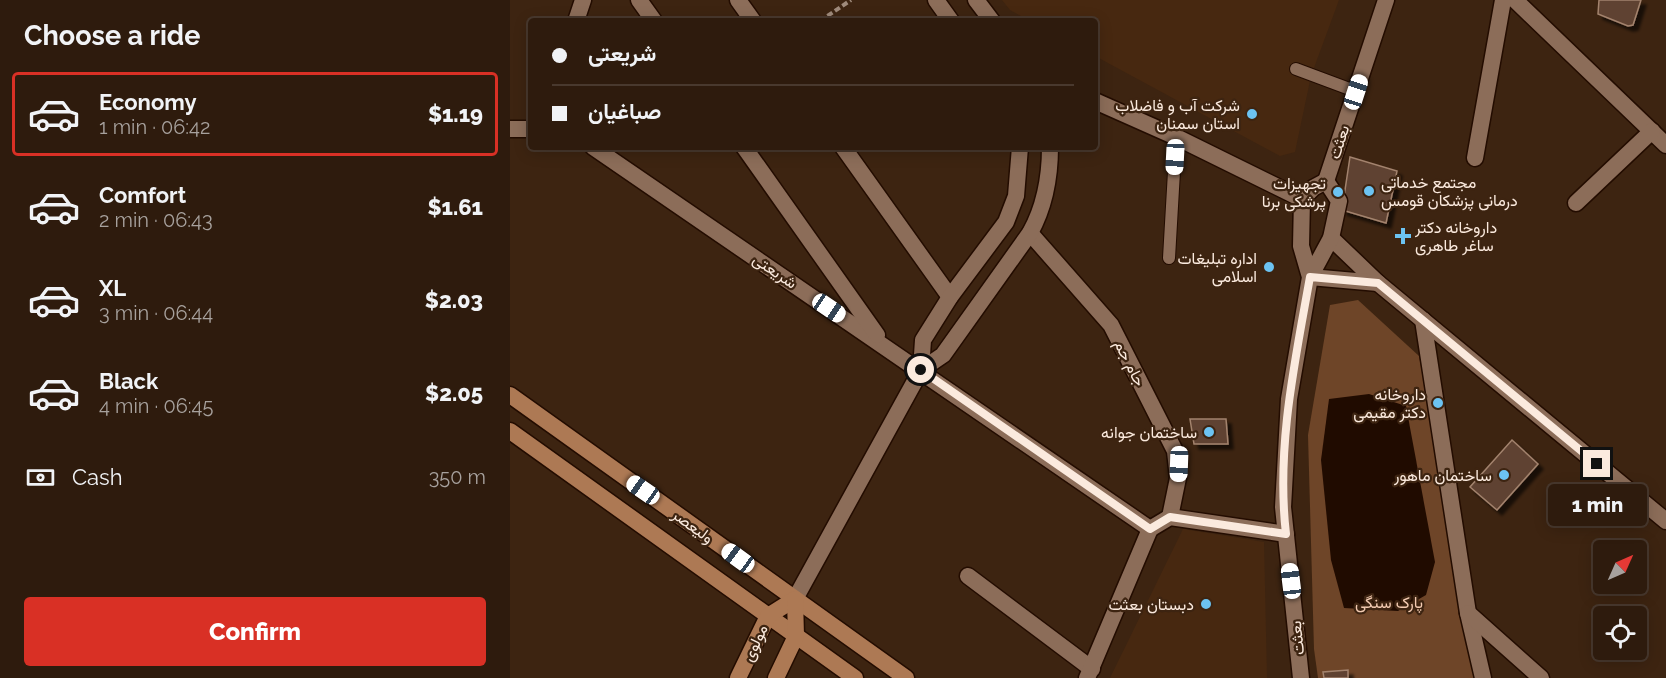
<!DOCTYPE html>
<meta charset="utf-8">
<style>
:root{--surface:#2e1b0d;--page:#362416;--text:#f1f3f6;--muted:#a7a19d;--line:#49392e;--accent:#d93025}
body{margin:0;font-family:Raleway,Vazirmatn,sans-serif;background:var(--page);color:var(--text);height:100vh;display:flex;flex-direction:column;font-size:22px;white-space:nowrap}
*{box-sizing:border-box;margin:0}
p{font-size:20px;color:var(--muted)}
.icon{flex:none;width:33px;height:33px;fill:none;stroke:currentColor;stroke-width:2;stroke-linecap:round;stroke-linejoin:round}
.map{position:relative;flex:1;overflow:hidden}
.sheet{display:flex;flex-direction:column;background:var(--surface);width:510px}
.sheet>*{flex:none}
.banner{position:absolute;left:18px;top:18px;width:570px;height:132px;border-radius:6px;box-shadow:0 3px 15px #0003,0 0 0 2px var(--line);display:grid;align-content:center;height:132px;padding:0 24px;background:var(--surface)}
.needle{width:39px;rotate:45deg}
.tools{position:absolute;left:1083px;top:540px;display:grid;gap:12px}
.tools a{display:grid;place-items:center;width:54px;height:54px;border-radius:6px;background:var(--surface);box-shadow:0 3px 15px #0003,0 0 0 2px var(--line);font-size:30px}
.end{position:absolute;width:27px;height:27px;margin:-14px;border:8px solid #fbeade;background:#111;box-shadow:0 0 0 3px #111}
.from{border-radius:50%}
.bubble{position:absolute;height:42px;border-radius:6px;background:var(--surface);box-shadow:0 3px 15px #0003,0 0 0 2px var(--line);font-size:20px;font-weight:800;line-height:42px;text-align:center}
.car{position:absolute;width:18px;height:36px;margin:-18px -9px;border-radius:8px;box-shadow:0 0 4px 2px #0007;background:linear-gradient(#fff 24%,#345 0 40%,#fff 0 76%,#345 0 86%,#fff 0)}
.banner b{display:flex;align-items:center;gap:21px;height:57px;font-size:22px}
.banner b+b{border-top:2px solid var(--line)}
.banner i{width:15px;height:15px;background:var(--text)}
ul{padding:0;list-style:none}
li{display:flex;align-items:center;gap:18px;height:84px;margin:0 12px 9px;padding:0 12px;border:3px solid transparent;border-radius:6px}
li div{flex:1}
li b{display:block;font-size:22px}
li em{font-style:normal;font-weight:800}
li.on{border-color:var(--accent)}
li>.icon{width:54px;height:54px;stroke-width:1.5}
h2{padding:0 24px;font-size:27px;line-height:72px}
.pay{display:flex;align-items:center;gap:15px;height:66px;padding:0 24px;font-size:22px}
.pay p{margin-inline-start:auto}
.button{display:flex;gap:12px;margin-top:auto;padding:12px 24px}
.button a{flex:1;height:69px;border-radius:6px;background:var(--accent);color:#fff;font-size:24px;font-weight:800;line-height:69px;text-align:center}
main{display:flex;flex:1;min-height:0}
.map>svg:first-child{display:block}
.built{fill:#472810}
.green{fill:#6e4528}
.water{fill:#200b00}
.building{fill:#5f4230;stroke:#a3836e;stroke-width:1.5;filter:url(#shadow)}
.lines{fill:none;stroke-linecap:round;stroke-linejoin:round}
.service-casing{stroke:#230c00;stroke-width:14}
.minor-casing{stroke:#230c00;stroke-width:19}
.tertiary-casing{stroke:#230c00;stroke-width:19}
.secondary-casing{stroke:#230c00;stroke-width:19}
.path{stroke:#9f8a7b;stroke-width:4;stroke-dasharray:6 3;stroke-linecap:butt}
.service{stroke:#8c6d59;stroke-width:12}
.minor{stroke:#8c6d59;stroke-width:16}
.tertiary{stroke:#8c6d59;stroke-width:16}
.secondary{stroke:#ad7954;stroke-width:16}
.route{stroke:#fbeade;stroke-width:8}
.poi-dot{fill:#6cc3f2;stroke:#3d2411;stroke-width:2}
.labels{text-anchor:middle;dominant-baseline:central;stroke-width:4.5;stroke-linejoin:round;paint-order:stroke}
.poi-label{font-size:16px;fill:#fbeade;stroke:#3d2411;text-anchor:end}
.street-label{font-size:16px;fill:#fbeade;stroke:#3d2411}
.park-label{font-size:16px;fill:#f3cbb2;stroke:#3d2411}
</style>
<main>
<section class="sheet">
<h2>Choose a ride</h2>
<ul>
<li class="on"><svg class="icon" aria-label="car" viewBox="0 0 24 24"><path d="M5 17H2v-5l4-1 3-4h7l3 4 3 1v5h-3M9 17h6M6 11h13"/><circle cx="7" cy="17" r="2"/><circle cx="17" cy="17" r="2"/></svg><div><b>Economy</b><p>1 min · 06:42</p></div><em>$1.19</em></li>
<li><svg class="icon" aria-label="car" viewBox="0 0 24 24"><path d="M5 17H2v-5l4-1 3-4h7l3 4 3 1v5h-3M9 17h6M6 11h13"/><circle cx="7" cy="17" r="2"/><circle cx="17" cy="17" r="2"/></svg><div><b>Comfort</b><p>2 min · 06:43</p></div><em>$1.61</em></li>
<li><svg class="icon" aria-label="car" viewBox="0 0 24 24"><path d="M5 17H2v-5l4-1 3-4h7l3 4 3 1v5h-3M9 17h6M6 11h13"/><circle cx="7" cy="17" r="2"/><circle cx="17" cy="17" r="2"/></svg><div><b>XL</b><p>3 min · 06:44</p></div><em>$2.03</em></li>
<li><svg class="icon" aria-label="car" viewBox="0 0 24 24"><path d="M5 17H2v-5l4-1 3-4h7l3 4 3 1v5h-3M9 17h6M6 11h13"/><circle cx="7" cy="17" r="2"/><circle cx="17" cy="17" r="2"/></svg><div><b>Black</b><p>4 min · 06:45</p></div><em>$2.05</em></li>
</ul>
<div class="pay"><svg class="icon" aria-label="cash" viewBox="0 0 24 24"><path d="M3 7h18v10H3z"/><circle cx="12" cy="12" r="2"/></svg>Cash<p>350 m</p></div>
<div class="button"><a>Confirm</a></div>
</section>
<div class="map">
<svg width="1156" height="678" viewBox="0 0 1156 678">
<defs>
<filter id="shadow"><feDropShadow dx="5" dy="5" stdDeviation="1.5" flood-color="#0009"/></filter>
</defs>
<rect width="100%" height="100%" fill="#3d2411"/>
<!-- built -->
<g class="built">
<path d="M492,0H829L801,76L785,152L770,156L585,56V21H520L500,10Z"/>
<path d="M673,529L754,542L757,678H600Z"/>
</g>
<!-- green -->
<path class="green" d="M848,300L909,356L971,678H808L804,649L798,435L820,305Z"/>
<!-- water -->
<path class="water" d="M859,394L896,406L925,562L916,595L888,611L834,608L821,560L811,460L819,399Z"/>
<!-- building -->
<g class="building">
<path d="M1089,0H1131L1123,25L1118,26L1088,14Z"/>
<path d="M840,157L887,171L876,223L832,210Z"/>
<path d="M680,419H716L718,444H684Z"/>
<path d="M1002,440L1028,464L987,510L960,487Z"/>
<path d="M838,670V678H814L813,672Z"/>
</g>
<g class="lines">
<defs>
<g id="service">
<path d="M786,69L845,91"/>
<path d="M659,258L666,137"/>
</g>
<g id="minor">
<path d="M129,0L144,21"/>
<path d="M228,0L243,21"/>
<path d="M1005,0L1156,145"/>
<path d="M66,21L73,0"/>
<path d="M585,101L666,137L792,199"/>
<path d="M0,129H21"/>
<path d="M83,147L640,529"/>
<path d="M234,147L367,335"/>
<path d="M333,147L440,297"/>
<path d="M965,158L993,0"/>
<path d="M1066,203L1142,131"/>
<path d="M520,233L601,325L665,451L668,478L660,517"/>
<path d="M821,238L868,283L1156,521"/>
<path d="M800,277L868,283"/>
<path d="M913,320L958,613L973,678"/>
<path d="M640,529L660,517L776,534"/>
<path d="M458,576L582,669"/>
<path d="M958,613L1031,678"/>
<path d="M577,678L640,529"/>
</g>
<g id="tertiary">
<path d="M426,0L441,21"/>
<path d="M466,0L482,21"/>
<path d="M816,181L876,0"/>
<path d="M411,370L433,355L520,233C535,206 540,177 540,147"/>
<path d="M285,599L411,370L413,340L440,297L496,222L506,196L510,147"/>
<path d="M791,678L773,507L779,399L800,277L821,238L829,201L816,181L803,188L792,199L791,246L800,277"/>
</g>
<g id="secondary">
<path d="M0,395L396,678"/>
<path d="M0,431L345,678"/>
<path d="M228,678L258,616L285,599"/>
<path d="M266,678L286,636L285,599"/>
</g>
</defs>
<!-- service casing -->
<use href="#service" class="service-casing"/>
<!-- minor casing -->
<use href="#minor" class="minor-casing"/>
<!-- tertiary casing -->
<use href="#tertiary" class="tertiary-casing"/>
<!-- secondary casing -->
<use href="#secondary" class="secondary-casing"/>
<!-- path -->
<path class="path" d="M310,21L341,0"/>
<!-- service -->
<use href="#service" class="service"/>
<!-- minor -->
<use href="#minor" class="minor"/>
<!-- tertiary -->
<use href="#tertiary" class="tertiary"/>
<!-- secondary -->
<use href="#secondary" class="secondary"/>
</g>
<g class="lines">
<!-- route -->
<path class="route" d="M411,370L640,529L660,517L776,534C766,448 785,361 800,277L868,283L1087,464"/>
</g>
<!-- markers -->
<g class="poi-dot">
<circle cx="742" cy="114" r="6"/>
<circle cx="859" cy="191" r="6"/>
<circle cx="828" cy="192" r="6"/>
<path d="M890 227h6v6h6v6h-6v6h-6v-6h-6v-6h6z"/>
<circle cx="759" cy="267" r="6"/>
<circle cx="928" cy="403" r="6"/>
<circle cx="699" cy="432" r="6"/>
<circle cx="994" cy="475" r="6"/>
<circle cx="696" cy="604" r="6"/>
</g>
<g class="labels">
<!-- poi labels -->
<g class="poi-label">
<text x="730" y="105">شرکت آب و فاضلاب<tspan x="730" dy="18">استان سمنان</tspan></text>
<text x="871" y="182" text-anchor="start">مجتمع خدماتی<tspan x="871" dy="18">درمانی پزشکان قومس</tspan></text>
<text x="816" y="183">تجهیزات<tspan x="816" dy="18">پرشکی برنا</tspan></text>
<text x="905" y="227" text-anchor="start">داروخانه دکتر<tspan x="905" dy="18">ساغر طاهری</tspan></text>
<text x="747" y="258">اداره تبلیغات<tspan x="747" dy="18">اسلامی</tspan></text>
<text x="916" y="394">داروخانه<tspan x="916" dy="18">دکتر مقیمی</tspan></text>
<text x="687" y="432">ساختمان جوانه</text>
<text x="982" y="475">ساختمان ماهور</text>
<text x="684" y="604">دبستان بعثت</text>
</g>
<!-- street labels -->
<g class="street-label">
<text transform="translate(829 142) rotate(-72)">بعثت</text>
<text transform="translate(265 271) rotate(34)">شریعتی</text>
<text transform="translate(620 363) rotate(63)">جام جم</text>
<text transform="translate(183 526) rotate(36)">ولیعصر</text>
<text transform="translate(787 638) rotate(-96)">بعثت</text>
<text transform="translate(245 643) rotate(-65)">مولوی</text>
</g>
<!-- park labels -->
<g class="park-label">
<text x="879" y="602">پارک سنگی</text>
</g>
</g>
</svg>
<div class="tools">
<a><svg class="needle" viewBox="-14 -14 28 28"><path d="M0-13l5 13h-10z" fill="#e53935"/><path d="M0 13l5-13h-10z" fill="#a7a19d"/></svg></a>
<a><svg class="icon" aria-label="locate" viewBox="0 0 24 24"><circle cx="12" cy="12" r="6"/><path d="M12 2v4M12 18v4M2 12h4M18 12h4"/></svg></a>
</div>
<i class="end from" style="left:411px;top:370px"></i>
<i class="end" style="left:1087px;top:464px"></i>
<div class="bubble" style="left:1038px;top:484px;width:99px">1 min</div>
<i class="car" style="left:846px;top:92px;rotate:18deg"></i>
<i class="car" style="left:665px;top:157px;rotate:183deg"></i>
<i class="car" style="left:319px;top:308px;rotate:124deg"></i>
<i class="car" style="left:669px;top:464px;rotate:182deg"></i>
<i class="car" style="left:133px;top:490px;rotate:305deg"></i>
<i class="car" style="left:228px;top:558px;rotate:306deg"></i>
<i class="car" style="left:781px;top:581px;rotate:353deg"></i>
<div class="banner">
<b><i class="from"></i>شریعتی</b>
<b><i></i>صباغیان</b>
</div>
</div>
</main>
